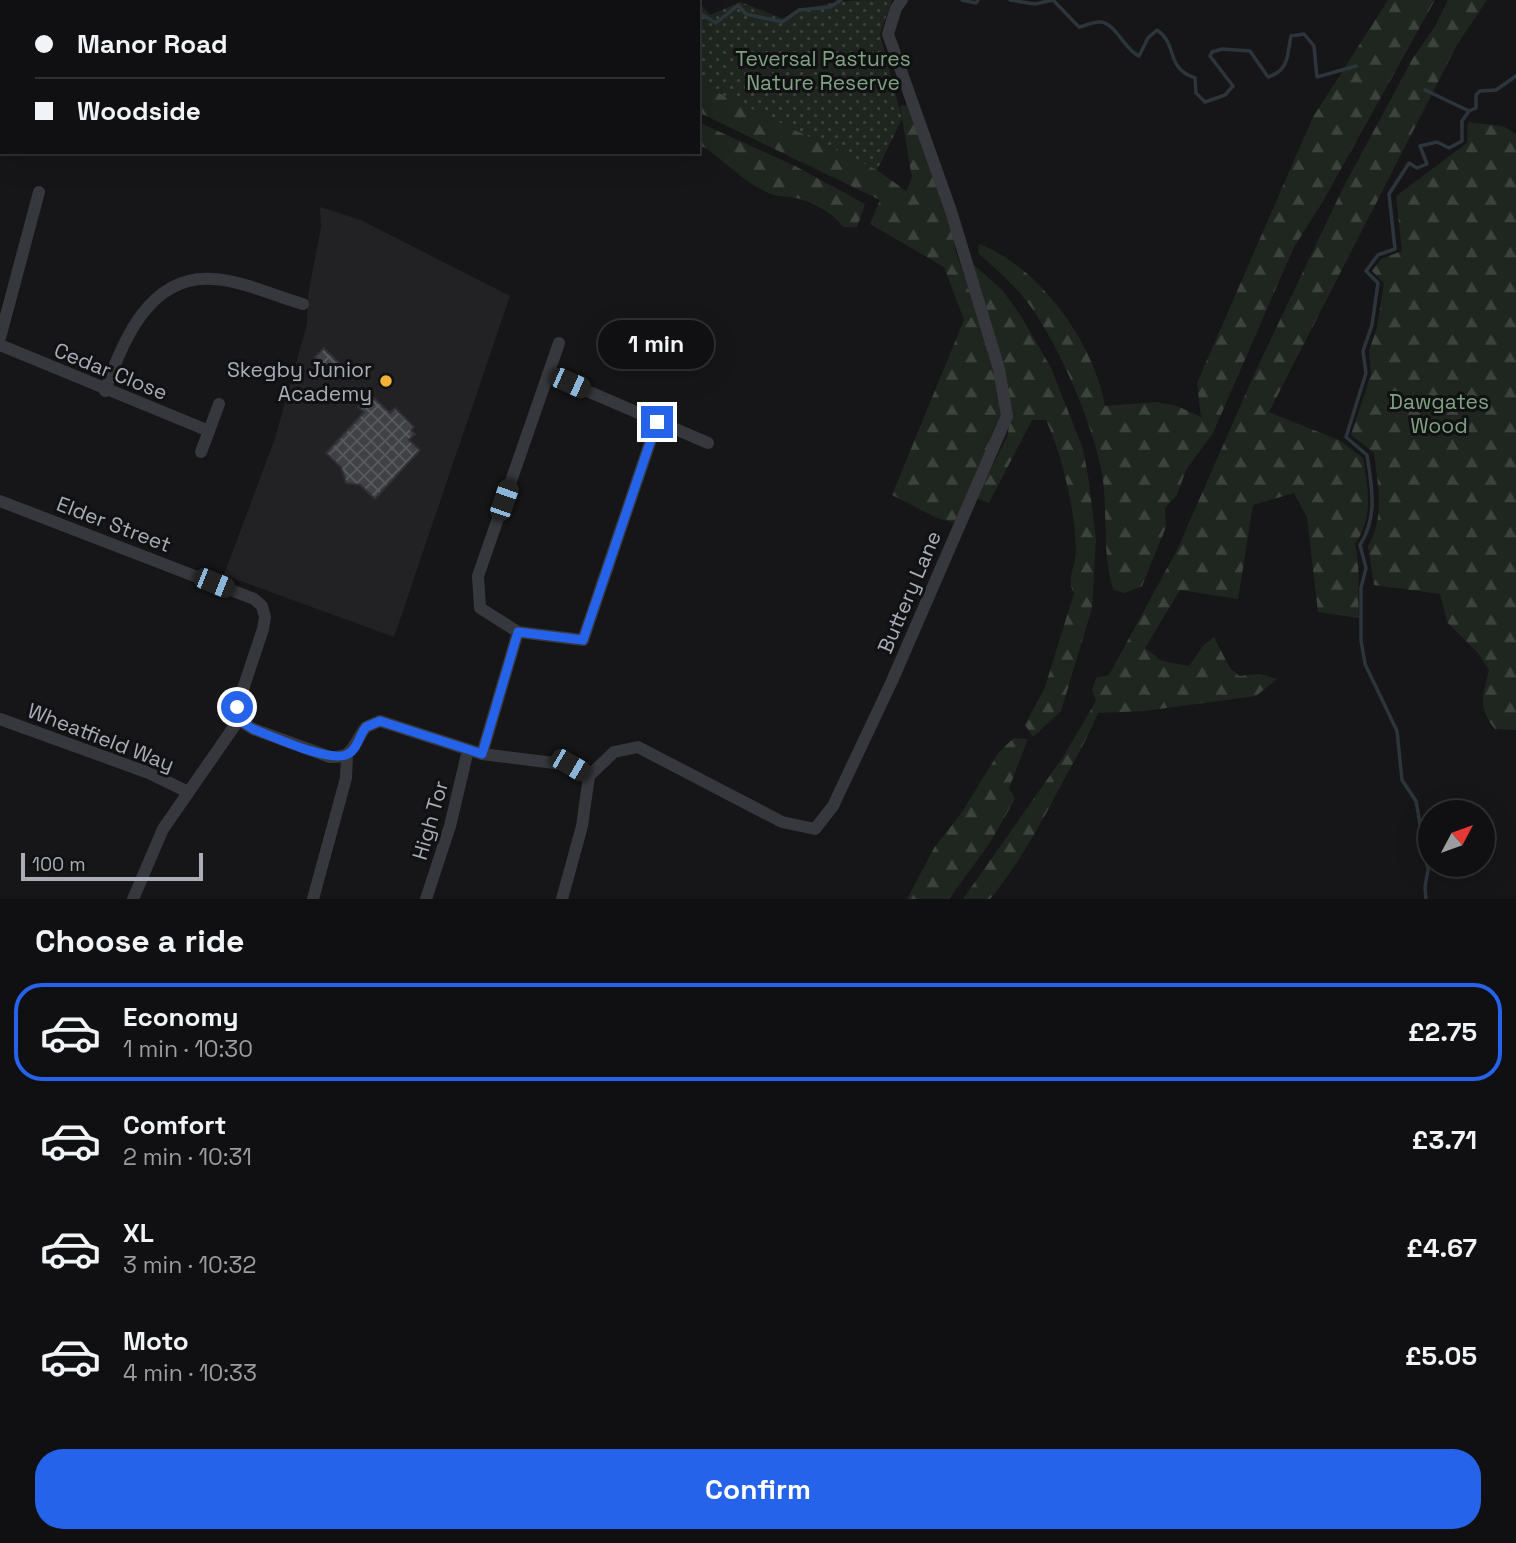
<!DOCTYPE html>
<meta charset="utf-8">
<style>
:root{--surface:#101012;--page:#1e1e20;--text:#f1f3f6;--muted:#9c9d9f;--line:#303032;--accent:#2563eb}
body{margin:0;font-family:"Space Grotesk",sans-serif;background:var(--page);color:var(--text);height:100vh;display:flex;flex-direction:column;font-size:26px;white-space:nowrap}
*{box-sizing:border-box;margin:0}
p{font-size:23px;color:var(--muted)}
.icon{flex:none;width:38px;height:38px;fill:none;stroke:currentColor;stroke-width:2;stroke-linecap:round;stroke-linejoin:round}
.map{position:relative;height:899px;overflow:hidden}
.panel{display:flex;flex-direction:column;background:var(--surface);flex:1}
.panel>*{flex:none}
.banner{position:absolute;left:0px;top:0px;width:700px;height:154px;box-shadow:0 7px 28px #0002,0 0 0 2px var(--line);display:grid;align-content:center;height:154px;padding:0 35px;background:var(--surface)}
.needle{width:46px;rotate:49deg}
.controls{position:absolute;left:1418px;top:800px;display:grid;gap:14px}
.controls a{display:grid;place-items:center;width:77px;height:77px;border-radius:50%;background:var(--surface);box-shadow:0 7px 28px #0002,0 0 0 2px var(--line);font-size:35px}
.scale{position:absolute;left:21px;bottom:18px;width:182px;box-sizing:border-box;padding-left:7px;border:4px solid #a8adb8;border-top:0;font-size:19px;line-height:24px;white-space:nowrap;color:#a8adb8;-webkit-text-stroke:5px #111113;paint-order:stroke}
.end{position:absolute;width:32px;height:32px;margin:-16px;border:9px solid #2563eb;background:#fff;box-shadow:0 0 0 4px #fff}
.from{border-radius:50%}
.bubble{position:absolute;height:49px;border-radius:24px;background:var(--surface);box-shadow:0 7px 28px #0002,0 0 0 2px var(--line);font-size:23px;font-weight:700;line-height:49px;text-align:center}
.car{position:absolute;width:21px;height:42px;margin:-21px -10px;border-radius:9px;box-shadow:0 0 5px 2px #0007;background:linear-gradient(#222 24%,#8ab4d8 0 40%,#222 0 76%,#8ab4d8 0 86%,#222 0)}
.banner b{display:flex;align-items:center;gap:24px;height:66px;font-size:26px}
.banner b+b{border-top:2px solid var(--line)}
.banner i{width:18px;height:18px;background:var(--text)}
ul{padding:0;list-style:none}
li{display:flex;align-items:center;gap:21px;height:98px;margin:0 14px 10px;padding:0 21px;border:4px solid transparent;border-radius:28px}
li div{flex:1}
li b{display:block;font-size:26px}
li em{font-style:normal;font-weight:700}
li.selected{border-color:var(--accent)}
li>.icon{width:63px;height:63px;stroke-width:1.5}
h2{padding:0 35px;font-size:32px;line-height:84px}
.primary-button{display:flex;gap:14px;margin-top:auto;padding:14px 35px}
.primary-button a{flex:1;height:80px;border-radius:28px;background:var(--accent);color:#fff;font-size:28px;font-weight:700;line-height:80px;text-align:center}
.map>svg:first-child{display:block}
.built{fill:#222225}
.green{fill:url(#green-dots)}
.forest{fill:url(#forest-firs)}
.lines{fill:none;stroke-linecap:round;stroke-linejoin:round}
.stream{stroke:#2c353c;stroke-width:3.5}
.building{fill:url(#building-cross-hatch);stroke:#303034;stroke-width:2}
.minor{stroke:#37383d;stroke-width:12}
.route{stroke:#2563eb;stroke-width:9}
.poi-dot{fill:#f2b134;stroke:#111113;stroke-width:2.5}
.labels{text-anchor:middle;dominant-baseline:central;stroke-width:6;stroke-linejoin:round;paint-order:stroke}
.park-label{font-size:21px;fill:#7fa381;stroke:#111113}
.poi-label{font-size:21px;fill:#a8adb8;stroke:#111113;text-anchor:end}
.street-label{font-size:21px;fill:#a8adb8;stroke:#111113}
</style>
<div class="map">
<svg width="1516" height="899" viewBox="0 0 1516 899">
<defs>
<pattern id="green-dots" width="8" height="8" patternUnits="userSpaceOnUse" patternTransform="scale(1.75)"><rect width="8" height="8" fill="#1e261f"/><path d="M2 2h.1M6 6h.1" fill="none" stroke="#3c433d" stroke-width="1.8" stroke-linecap="round"/></pattern>
<pattern id="forest-firs" width="22" height="20" patternUnits="userSpaceOnUse" patternTransform="scale(1.75)"><rect width="22" height="20" fill="#1e261f"/><path d="M5 1l3.5 6h-7zM16 11l3.5 6h-7z" fill="#3c433d"/></pattern>
<pattern id="building-cross-hatch" width="8" height="8" patternUnits="userSpaceOnUse" patternTransform="scale(1.75)"><rect width="8" height="8" fill="#404145"/><path d="M0 0l8 8M0 8l8-8" fill="none" stroke="#595a5e"/></pattern>
</defs>
<rect width="100%" height="100%" fill="#161618"/>
<!-- built -->
<path class="built" d="M320,207L361,220L510,296L394,637L224,575L275,438L307,324L308,295L321,227Z"/>
<!-- green -->
<path class="green" d="M517,0H697L710,15L740,2L784,19C820,0 851,0 892,0L880,34L902,119L877,170L698,83V2Z"/>
<!-- forest -->
<g class="forest">
<path d="M1388,0H1435L1322,203L1294,247L1213,433L1186,470L1177,495L1165,508L1166,527L1142,586L1125,593L1114,590C1102,565 1108,505 1102,474C1094,426 1059,346 1031,307C1017,287 996,269 978,253L979,244C1040,267 1094,343 1105,406L1156,402L1177,406L1201,417L1197,383L1313,117Z"/>
<path d="M1448,0H1487L1457,45L1269,412L1341,441L1363,458C1368,489 1374,517 1355,544C1361,569 1357,592 1359,618L1318,612L1307,518L1294,493L1253,505L1238,599L1180,590L1145,648L1162,661L1189,666L1203,646L1214,637L1230,668L1239,676L1260,674L1277,679L1256,696L1144,711L1098,713C1088,738 1074,761 1061,785C1040,825 1019,864 990,899H963L1063,757L1096,701L1092,690L1096,678L1109,675L1177,550L1257,368L1343,188L1413,58L1434,28Z"/>
<path d="M698,83L877,170L906,191L912,178L900,106L907,105L950,219L955,249L996,371L1003,417L954,523L937,518L892,495L964,320L944,267L870,224L880,200L698,112Z"/>
<path d="M698,122L795,166L865,204L857,227H843C835,215 818,205 803,200C791,195 779,199 766,192C740,180 721,156 698,144Z"/>
<path d="M1468,122L1503,126L1516,134V730L1495,729C1477,707 1483,696 1489,670L1478,653L1447,622L1440,594L1374,585L1368,546C1385,517 1378,485 1374,453L1351,435L1371,374L1369,351L1377,327L1384,283L1372,271L1381,259L1402,251L1396,196L1467,143Z"/>
<path d="M971,262L1003,291L1021,316L1051,368L1083,449L1089,482L1096,540L1092,608L1061,711L1033,737L1025,725L1045,687L1074,593C1066,580 1075,567 1076,552C1076,514 1062,454 1046,420H1032L989,503L976,498L1007,437L1012,410Z"/>
<path d="M1014,738L1028,739L1009,788L1015,799L989,844L949,899H907L934,848L962,812L999,752Z"/>
</g>
<g class="lines">
<!-- stream -->
<g class="stream">
<path d="M688,0L689,2"/>
<path d="M962,0L976,3L978,0"/>
<path d="M1010,0L1035,4L1053,0"/>
<path d="M1053,0L1079,27C1086,26 1093,21 1101,22C1116,24 1125,50 1139,56L1148,38L1157,30C1179,45 1164,67 1195,78L1196,93L1205,102L1225,95L1233,86L1210,56L1212,52L1222,49L1250,51L1268,77C1290,70 1287,54 1291,36L1304,34L1314,46L1317,77L1356,66"/>
<path d="M370,2L371,0"/>
<path d="M698,12L716,23L738,5L746,14L782,22L799,10L830,7L841,0"/>
<path d="M1425,90L1469,111L1476,108V95L1480,91L1496,90L1516,76"/>
<path d="M1426,899L1425,887L1428,870L1416,801L1402,780L1397,731L1365,664L1361,640V588L1366,568L1360,545C1378,517 1372,487 1367,455L1346,437L1366,373L1363,351L1372,325L1378,283L1366,271L1378,255L1395,249L1389,194L1409,163L1417,168L1427,164L1420,146L1437,142L1449,148L1462,141V121L1469,111"/>
</g>
</g>
<!-- building -->
<g class="building">
<path d="M324,348L341,365L332,374L315,357Z"/>
<path d="M370,394L390,413L395,408L414,427L411,430L415,434L409,440L420,450L375,499L360,485L346,483L341,467L326,453L364,412L358,407Z"/>
</g>
<g class="lines">
<!-- minor -->
<g class="minor">
<path d="M0,338L39,192"/>
<path d="M559,343L478,576L480,608L518,632L583,640L657,422"/>
<path d="M0,345L209,431L219,404"/>
<path d="M548,374L708,443"/>
<path d="M105,391C122,342 150,273 214,279C243,281 275,296 303,304"/>
<path d="M201,452L209,431"/>
<path d="M0,501L254,599L262,606L265,617L263,629L237,707L245,724L253,729L330,757C355,758 353,743 366,727L380,721L482,754L570,765L589,776"/>
<path d="M0,719L149,773L188,792"/>
<path d="M482,754L518,632"/>
<path d="M133,899L163,829L240,718"/>
<path d="M313,899L346,778L347,755"/>
<path d="M426,899L450,826L468,750"/>
<path d="M562,899L582,826L589,776L614,752L638,747L782,822L815,829L833,806L892,681L1007,416L999,369L951,211L888,34L896,8L902,0"/>
</g>
</g>
<g class="lines">
<!-- route -->
<path class="route" d="M237,707L245,724L253,729C272,736 332,764 348,754C358,749 359,735 366,727L380,721L482,754L518,632L583,640L657,422"/>
</g>
<!-- markers -->
<circle class="poi-dot" cx="386" cy="381" r="7"/>
<g class="labels">
<!-- park labels -->
<g class="park-label">
<text x="823" y="58">Teversal Pastures<tspan x="823" dy="24">Nature Reserve</tspan></text>
<text x="1439" y="401">Dawgates<tspan x="1439" dy="24">Wood</tspan></text>
</g>
<!-- poi labels -->
<g class="poi-label">
<text x="372" y="369">Skegby Junior<tspan x="372" dy="24">Academy</tspan></text>
</g>
<!-- street labels -->
<g class="street-label">
<text transform="translate(111 371) rotate(22)">Cedar Close</text>
<text transform="translate(114 524) rotate(21)">Elder Street</text>
<text transform="translate(909 592) rotate(-67)">Buttery Lane</text>
<text transform="translate(101 737) rotate(21)">Wheatfield Way</text>
<text transform="translate(430 820) rotate(-74)">High Tor</text>
</g>
</g>
</svg>
<div class="controls">
<a><svg class="needle" viewBox="-14 -14 28 28"><path d="M0-13l5 13h-10z" fill="#e53935"/><path d="M0 13l5-13h-10z" fill="#9c9d9f"/></svg></a>
</div>
<div class="scale">100 m</div>
<i class="end from" style="left:237px;top:707px"></i>
<i class="end" style="left:657px;top:422px"></i>
<div class="bubble" style="left:598px;top:320px;width:116px">1 min</div>
<i class="car" style="left:570px;top:383px;rotate:114deg"></i>
<i class="car" style="left:504px;top:500px;rotate:19deg"></i>
<i class="car" style="left:214px;top:583px;rotate:112deg"></i>
<i class="car" style="left:570px;top:765px;rotate:120deg"></i>
<div class="banner">
<b><i class="from"></i>Manor Road</b>
<b><i></i>Woodside</b>
</div>
</div>
<section class="panel">
<h2>Choose a ride</h2>
<ul>
<li class="selected"><svg class="icon" aria-label="car" viewBox="0 0 24 24"><path d="M5 17H2v-5l4-1 3-4h7l3 4 3 1v5h-3M9 17h6M6 11h13"/><circle cx="7" cy="17" r="2"/><circle cx="17" cy="17" r="2"/></svg><div><b>Economy</b><p>1 min · 10:30</p></div><em>£2.75</em></li>
<li><svg class="icon" aria-label="car" viewBox="0 0 24 24"><path d="M5 17H2v-5l4-1 3-4h7l3 4 3 1v5h-3M9 17h6M6 11h13"/><circle cx="7" cy="17" r="2"/><circle cx="17" cy="17" r="2"/></svg><div><b>Comfort</b><p>2 min · 10:31</p></div><em>£3.71</em></li>
<li><svg class="icon" aria-label="car" viewBox="0 0 24 24"><path d="M5 17H2v-5l4-1 3-4h7l3 4 3 1v5h-3M9 17h6M6 11h13"/><circle cx="7" cy="17" r="2"/><circle cx="17" cy="17" r="2"/></svg><div><b>XL</b><p>3 min · 10:32</p></div><em>£4.67</em></li>
<li><svg class="icon" aria-label="car" viewBox="0 0 24 24"><path d="M5 17H2v-5l4-1 3-4h7l3 4 3 1v5h-3M9 17h6M6 11h13"/><circle cx="7" cy="17" r="2"/><circle cx="17" cy="17" r="2"/></svg><div><b>Moto</b><p>4 min · 10:33</p></div><em>£5.05</em></li>
</ul>
<div class="primary-button"><a>Confirm</a></div>
</section>
